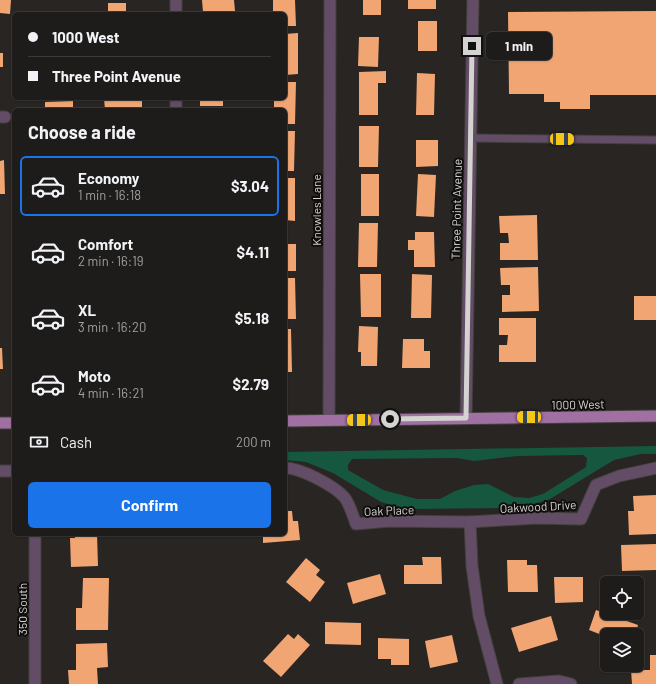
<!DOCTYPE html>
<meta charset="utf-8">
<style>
:root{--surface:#1e1c1a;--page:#262523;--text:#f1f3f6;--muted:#a1a1a2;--line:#3c3a39;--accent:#1a73e8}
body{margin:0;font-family:Barlow,sans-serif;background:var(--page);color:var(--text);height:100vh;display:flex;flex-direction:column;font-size:15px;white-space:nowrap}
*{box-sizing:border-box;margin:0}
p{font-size:13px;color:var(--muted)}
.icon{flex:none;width:22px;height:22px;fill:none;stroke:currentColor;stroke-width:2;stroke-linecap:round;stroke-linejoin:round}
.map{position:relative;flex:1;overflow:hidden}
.panel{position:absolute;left:12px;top:108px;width:275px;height:428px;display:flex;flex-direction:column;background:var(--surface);border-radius:6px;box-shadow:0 1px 3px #0004,0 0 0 1px var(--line)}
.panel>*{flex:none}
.hud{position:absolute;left:12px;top:12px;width:275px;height:88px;border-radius:6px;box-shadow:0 1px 3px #0004,0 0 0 1px var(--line);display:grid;align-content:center;height:88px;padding:0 16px;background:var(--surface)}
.fabs{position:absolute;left:600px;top:576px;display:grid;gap:8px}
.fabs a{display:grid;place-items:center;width:44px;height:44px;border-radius:6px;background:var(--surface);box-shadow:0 1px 3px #0004,0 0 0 1px var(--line);font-size:20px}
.end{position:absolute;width:18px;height:18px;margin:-9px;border:5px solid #d5d3d1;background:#111;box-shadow:0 0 0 2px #111}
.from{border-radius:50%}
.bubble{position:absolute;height:28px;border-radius:6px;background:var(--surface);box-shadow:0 1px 3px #0004,0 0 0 1px var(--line);font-size:13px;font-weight:700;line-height:28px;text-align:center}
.car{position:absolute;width:12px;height:24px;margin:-12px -6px;border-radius:5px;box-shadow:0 0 3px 1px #0007;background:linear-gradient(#f5c518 24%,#345 0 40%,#f5c518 0 76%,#345 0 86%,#f5c518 0)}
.hud b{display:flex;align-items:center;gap:14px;height:38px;font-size:15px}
.hud b+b{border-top:1px solid var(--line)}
.hud i{width:10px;height:10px;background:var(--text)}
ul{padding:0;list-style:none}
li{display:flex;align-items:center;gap:12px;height:60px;margin:0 8px 6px;padding:0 8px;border:2px solid transparent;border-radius:6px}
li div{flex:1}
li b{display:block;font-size:15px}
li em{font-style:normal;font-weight:700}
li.selected{border-color:var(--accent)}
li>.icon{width:36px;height:36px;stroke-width:1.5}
h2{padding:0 16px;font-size:18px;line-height:48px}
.pay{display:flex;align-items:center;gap:10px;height:44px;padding:0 16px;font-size:15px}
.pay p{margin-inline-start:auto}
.primary-button{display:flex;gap:8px;margin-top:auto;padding:8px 16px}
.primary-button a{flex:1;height:46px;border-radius:6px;background:var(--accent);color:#fff;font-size:16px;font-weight:700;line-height:46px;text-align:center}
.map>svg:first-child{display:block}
.green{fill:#16583f;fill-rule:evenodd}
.building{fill:#f0a573}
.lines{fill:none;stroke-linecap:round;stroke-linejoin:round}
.service-casing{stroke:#44413f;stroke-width:9}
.minor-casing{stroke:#44413f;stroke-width:13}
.primary-casing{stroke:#44413f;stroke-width:13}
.service{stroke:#634c65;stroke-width:7}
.minor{stroke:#634c65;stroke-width:11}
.primary{stroke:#a070a3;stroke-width:11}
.route{stroke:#d5d3d1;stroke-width:5}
.labels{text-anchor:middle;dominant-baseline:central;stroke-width:4;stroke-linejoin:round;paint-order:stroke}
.street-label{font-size:12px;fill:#d5d3d1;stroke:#100e0d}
</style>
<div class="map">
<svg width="656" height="684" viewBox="0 0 656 684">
<rect width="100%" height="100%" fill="#282523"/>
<!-- green -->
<path class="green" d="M656,446V454H641L614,460L550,499L522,508L408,509L381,502L333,473L306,462L285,460V452ZM583,455L587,458L586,467L543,494L529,498L514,497L488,484L474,485L455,491L440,499H417L383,490L348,470V465L352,459L457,458L474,461L517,456Z"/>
<!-- building -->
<g class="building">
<path d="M0,0H11L10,14L0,13Z"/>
<path d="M202,0H234L235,11L203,12Z"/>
<path d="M273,0H295L296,26H285V14H273Z"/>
<rect x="363" y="0" width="18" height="15"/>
<rect x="408" y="0" width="28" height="9"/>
<rect x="108" y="3" width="18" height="11"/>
<path d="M656,11V95H590V109H560V102H544V94H509L508,12Z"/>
<rect x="418" y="21" width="19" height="30"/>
<path d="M298,33V74L285,75V34Z"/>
<path d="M359,37H379L378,67L358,66Z"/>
<rect x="0" y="53" width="3" height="14"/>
<path d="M386,71V83H378V115H359V72Z"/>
<path d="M417,73L435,74L434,115H416Z"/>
<path d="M285,82H296L295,124H285V110H274V98H285Z"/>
<path d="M104,98H124V100H142V110H105Z"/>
<rect x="200" y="98" width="23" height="8"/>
<path d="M73,101V110H45V102Z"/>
<path d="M359,126H379L378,167H359Z"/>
<path d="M285,131H295L294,171H285Z"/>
<path d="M416,140H438V166L416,167Z"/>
<path d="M4,160L5,194H0V161Z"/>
<rect x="361" y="174" width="18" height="42"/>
<path d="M418,174L436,175L434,217L416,216Z"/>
<path d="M285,178H295V221L285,220Z"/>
<path d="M537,215L538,260H500V243H509L508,233H500L499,216Z"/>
<path d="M359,223H378L377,267H358Z"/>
<path d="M415,232H434L435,267H414V250H408V240H415Z"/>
<rect x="285" y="244" width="11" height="27"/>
<path d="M538,267L539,311L502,312V295H510V285H501L500,268Z"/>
<path d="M360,274H381V317H361Z"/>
<path d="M412,274L432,275L431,318H411Z"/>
<path d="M285,278H295L296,319H285Z"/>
<rect x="634" y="296" width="22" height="24"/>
<path d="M499,318H536V362H499V345H507L508,335H499Z"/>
<path d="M359,326L378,327L377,366H361V352H358Z"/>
<path d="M285,329H291L292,372H285Z"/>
<path d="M403,339H424V351H430V368H402Z"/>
<path d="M0,348H2L3,369H0Z"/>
<path d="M656,495V534L629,535L628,511H634L633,496Z"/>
<path d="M285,511H292L293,521H298L300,540L263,543V534H285Z"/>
<path d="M75,534H97L98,566L71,567L70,538H75Z"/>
<path d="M656,544V570L622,571L621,545Z"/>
<path d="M422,557H441L442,584H404V565H423Z"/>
<path d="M306,558L320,570L316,575L325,582L310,602L286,582Z"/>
<path d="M507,560H527V565H537L538,592H508Z"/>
<path d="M380,574L386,594L353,604L347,583Z"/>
<path d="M554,577H583V602L555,603Z"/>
<path d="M83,578H109L108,630H76V608H82Z"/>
<path d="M596,610L638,625L635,635H607V637L589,630Z"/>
<path d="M551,616L558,640L519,652L511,628Z"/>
<path d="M325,622L361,623V645L325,644Z"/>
<path d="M288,634L294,639L298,634L310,645L281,677L263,661Z"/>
<path d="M452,635L458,662L430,668L425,641Z"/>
<path d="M378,638L409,639V665H391V659H378Z"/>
<path d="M107,643L108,667L97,668L98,684H69L68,670H76V644Z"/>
<path d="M650,655H656V684H632L631,670H650Z"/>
</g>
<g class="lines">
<defs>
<path id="service" d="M471,138L656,140"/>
<g id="minor">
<path d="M176,14V0"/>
<path d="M176,110V98"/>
<path d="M0,117H5"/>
<path d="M466,418L473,0"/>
<path d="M329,420L330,0"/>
<path d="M285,468C301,468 335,486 345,498C350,505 353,516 356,524L389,521L470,522L536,518L581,519L596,485L619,476L656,468"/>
<path d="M0,471H14"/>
<path d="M470,522L472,566L479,616L497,684"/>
<path d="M35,684V534"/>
<path d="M519,684L559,681L571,684"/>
</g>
<g id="primary">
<path d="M285,421L656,416"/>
<path d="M0,423H14"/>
</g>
</defs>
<!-- service casing -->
<use href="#service" class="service-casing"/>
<!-- minor casing -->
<use href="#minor" class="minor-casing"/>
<!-- primary casing -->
<use href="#primary" class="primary-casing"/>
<!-- service -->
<use href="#service" class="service"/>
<!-- minor -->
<use href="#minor" class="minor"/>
<!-- primary -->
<use href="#primary" class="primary"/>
</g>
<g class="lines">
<!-- route -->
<path class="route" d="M390,419L466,418L472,46"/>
</g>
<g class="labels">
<!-- street labels -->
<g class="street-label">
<text transform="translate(456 209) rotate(-89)">Three Point Avenue</text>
<text transform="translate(316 210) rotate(-90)">Knowles Lane</text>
<text transform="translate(578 404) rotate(-1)">1000 West</text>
<text transform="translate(538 506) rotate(-3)">Oakwood Drive</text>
<text transform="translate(389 510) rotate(-2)">Oak Place</text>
<text transform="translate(22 609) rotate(-90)">350 South</text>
</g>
</g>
</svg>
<div class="fabs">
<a><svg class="icon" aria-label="locate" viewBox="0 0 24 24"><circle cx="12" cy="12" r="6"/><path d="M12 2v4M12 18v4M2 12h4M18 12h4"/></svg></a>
<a><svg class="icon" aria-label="layers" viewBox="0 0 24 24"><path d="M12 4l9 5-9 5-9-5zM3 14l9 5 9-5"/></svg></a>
</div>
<i class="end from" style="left:390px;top:419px"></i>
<i class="end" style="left:472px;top:46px"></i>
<div class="bubble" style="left:486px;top:32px;width:66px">1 min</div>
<i class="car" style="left:562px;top:139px;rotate:91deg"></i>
<i class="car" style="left:529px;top:417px;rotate:270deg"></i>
<i class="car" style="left:359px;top:420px;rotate:269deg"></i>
<div class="hud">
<b><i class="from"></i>1000 West</b>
<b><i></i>Three Point Avenue</b>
</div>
<section class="panel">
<h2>Choose a ride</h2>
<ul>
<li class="selected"><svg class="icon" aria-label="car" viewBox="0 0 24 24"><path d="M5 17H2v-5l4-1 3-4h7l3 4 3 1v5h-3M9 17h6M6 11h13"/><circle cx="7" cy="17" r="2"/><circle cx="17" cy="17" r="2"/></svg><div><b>Economy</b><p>1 min · 16:18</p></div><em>$3.04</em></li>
<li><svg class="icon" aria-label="car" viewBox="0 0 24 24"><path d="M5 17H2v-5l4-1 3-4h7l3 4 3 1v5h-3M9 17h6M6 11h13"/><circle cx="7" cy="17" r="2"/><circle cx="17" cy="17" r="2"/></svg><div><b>Comfort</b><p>2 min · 16:19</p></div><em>$4.11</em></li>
<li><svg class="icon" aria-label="car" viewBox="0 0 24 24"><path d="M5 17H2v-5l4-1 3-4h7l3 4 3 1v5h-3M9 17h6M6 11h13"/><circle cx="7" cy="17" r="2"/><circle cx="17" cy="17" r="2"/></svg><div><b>XL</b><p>3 min · 16:20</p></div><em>$5.18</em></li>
<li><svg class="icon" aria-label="car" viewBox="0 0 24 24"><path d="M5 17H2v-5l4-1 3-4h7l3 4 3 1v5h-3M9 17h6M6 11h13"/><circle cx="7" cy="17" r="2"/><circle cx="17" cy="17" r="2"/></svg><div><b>Moto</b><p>4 min · 16:21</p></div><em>$2.79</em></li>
</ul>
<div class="pay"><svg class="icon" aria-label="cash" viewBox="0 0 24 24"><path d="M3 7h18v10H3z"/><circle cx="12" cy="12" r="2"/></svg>Cash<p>200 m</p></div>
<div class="primary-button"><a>Confirm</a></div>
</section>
</div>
